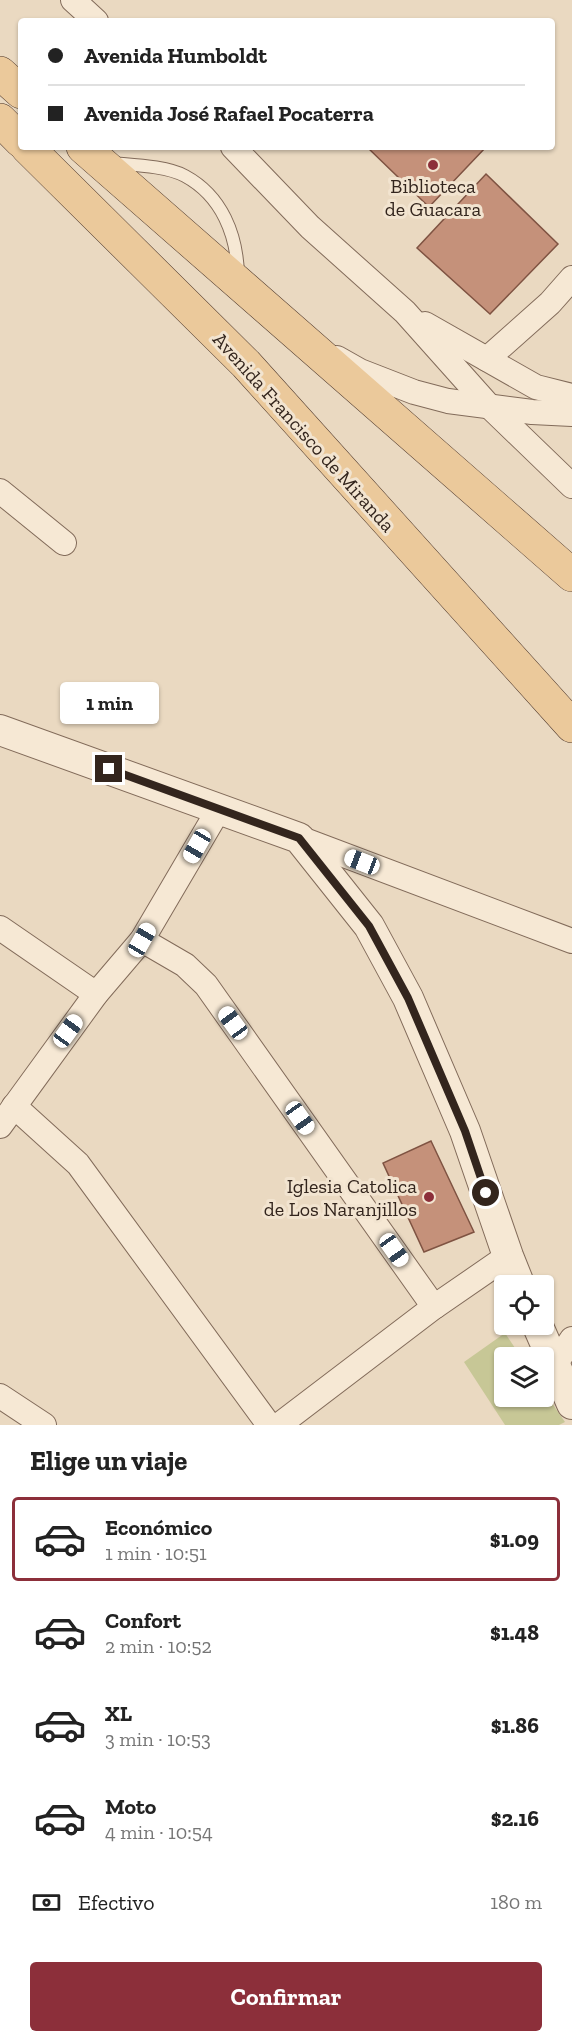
<!DOCTYPE html>
<html lang="es">
<meta charset="utf-8">
<style>
:root{--surface:#fff;--page:#f6f6f6;--text:#222;--muted:#767676;--line:#e0e0e0;--accent:#8c2f3a}
body{margin:0;font-family:"Zilla Slab",serif;background:var(--page);color:var(--text);height:100vh;display:flex;flex-direction:column;font-size:22px;white-space:nowrap}
*{box-sizing:border-box;margin:0}
p{font-size:20px;color:var(--muted)}
.icon{flex:none;width:33px;height:33px;fill:none;stroke:currentColor;stroke-width:2;stroke-linecap:round;stroke-linejoin:round}
.map{position:relative;height:1425px;overflow:hidden}
.sheet{display:flex;flex-direction:column;background:var(--surface);flex:1}
.sheet>*{flex:none}
.banner{position:absolute;left:18px;top:18px;width:537px;height:132px;border-radius:6px;box-shadow:0 2px 4px #0004;display:grid;align-content:center;height:132px;padding:0 30px;background:var(--surface)}
.tools{position:absolute;left:494px;top:1275px;display:grid;gap:12px}
.tools a{display:grid;place-items:center;width:60px;height:60px;border-radius:6px;background:var(--surface);box-shadow:0 2px 4px #0004;font-size:30px}
.end{position:absolute;width:27px;height:27px;margin:-14px;border:8px solid #33251d;background:#fff;box-shadow:0 0 0 3px #fff}
.from{border-radius:50%}
.bubble{position:absolute;height:42px;border-radius:6px;background:var(--surface);box-shadow:0 2px 4px #0004;font-size:20px;font-weight:700;line-height:42px;text-align:center}
.car{position:absolute;width:18px;height:36px;margin:-18px -9px;border-radius:8px;box-shadow:0 0 4px 2px #0007;background:linear-gradient(#fff 24%,#345 0 40%,#fff 0 76%,#345 0 86%,#fff 0)}
.banner b{display:flex;align-items:center;gap:21px;height:57px;font-size:22px}
.banner b+b{border-top:2px solid var(--line)}
.banner i{width:15px;height:15px;background:var(--text)}
ul{padding:0;list-style:none}
li{display:flex;align-items:center;gap:18px;height:84px;margin:0 12px 9px;padding:0 18px;border:3px solid transparent;border-radius:6px}
li div{flex:1}
li b{display:block;font-size:22px}
li em{font-style:normal;font-weight:700}
li.selected{border-color:var(--accent)}
li>.icon{width:54px;height:54px;stroke-width:1.5}
h2{padding:0 30px;font-size:27px;line-height:72px}
.pay{display:flex;align-items:center;gap:15px;height:66px;padding:0 30px;font-size:22px}
.pay p{margin-inline-start:auto}
.cta{display:flex;gap:12px;margin-top:auto;padding:12px 30px}
.cta a{flex:1;height:69px;border-radius:6px;background:var(--accent);color:#fff;font-size:24px;font-weight:700;line-height:69px;text-align:center}
.map>svg:first-child{display:block}
.green{fill:#c7c796}
.building{fill:#c5917a;stroke:#7f5342;stroke-width:1.5}
.lines{fill:none;stroke-linecap:round;stroke-linejoin:round}
.service-casing{stroke:#826b5a;stroke-width:14}
.minor-casing{stroke:#826b5a;stroke-width:26}
.tertiary-casing{stroke:#826b5a;stroke-width:32}
.primary-casing{stroke:#503a2e;stroke-width:34}
.service{stroke:#f6e8d4;stroke-width:12}
.minor{stroke:#f6e8d4;stroke-width:24}
.tertiary{stroke:#f6e8d4;stroke-width:30}
.primary{stroke:#ebc99b;stroke-width:33}
.route{stroke:#33251d;stroke-width:8}
.poi-dot{fill:#8c2f3a;stroke:#f2e4d0;stroke-width:2}
.labels{text-anchor:middle;dominant-baseline:central;stroke-width:6;stroke-linejoin:round;paint-order:stroke}
.poi-label{font-size:20px;fill:#33251d;stroke:#f2e4d0}
.street-label{font-size:20px;fill:#33251d;stroke:#f2e4d0}
</style>
<div class="map">
<svg width="572" height="1425" viewBox="0 0 572 1425">
<rect width="100%" height="100%" fill="#ead9c1"/>
<!-- green -->
<path class="green" d="M505,1333L521,1357L504,1358V1396H543V1390L565,1422L559,1425H505L464,1362Z"/>
<!-- building -->
<g class="building">
<path d="M367,147H486L429,207Z"/>
<path d="M486,174L558,244L490,314L417,248Z"/>
<path d="M431,1141L474,1232L424,1252L383,1163Z"/>
</g>
<g class="lines">
<defs>
<path id="service" d="M112,163C133,165 167,166 185,176C222,196 237,235 238,275"/>
<g id="minor">
<path d="M73,0L96,21"/>
<path d="M233,147L310,227L405,312L488,405L572,486"/>
<path d="M425,324L536,387L572,396"/>
<path d="M337,358L360,371L414,392L448,401L532,412L572,414"/>
<path d="M487,359L550,303L572,278"/>
<path d="M0,491L64,543"/>
<path d="M299,838L572,941"/>
<path d="M0,928L96,994"/>
<path d="M142,940L185,965L206,985L434,1307"/>
<path d="M14,1106L78,1164L269,1425"/>
<path d="M0,1126L96,994L142,940L219,809"/>
<path d="M554,1366L572,1339"/>
<path d="M0,1396L44,1425"/>
<path d="M279,1425L434,1307L508,1256"/>
</g>
<g id="tertiary">
<path d="M0,730L299,838L369,926L408,998L465,1131L508,1256L520,1286"/>
<path d="M537,1324L572,1404"/>
</g>
<g id="primary">
<path d="M0,73L21,92"/>
<path d="M0,120L21,141"/>
<path d="M27,147L246,364L572,726"/>
<path d="M83,147L572,575"/>
</g>
</defs>
<!-- service casing -->
<use href="#service" class="service-casing"/>
<!-- minor casing -->
<use href="#minor" class="minor-casing"/>
<!-- tertiary casing -->
<use href="#tertiary" class="tertiary-casing"/>
<!-- primary casing -->
<use href="#primary" class="primary-casing"/>
<!-- service -->
<use href="#service" class="service"/>
<!-- minor -->
<use href="#minor" class="minor"/>
<!-- tertiary -->
<use href="#tertiary" class="tertiary"/>
<!-- primary -->
<use href="#primary" class="primary"/>
</g>
<g class="lines">
<!-- route -->
<path class="route" d="M109,769L299,838L369,926L408,998L465,1131L486,1193"/>
</g>
<!-- markers -->
<g class="poi-dot">
<circle cx="433" cy="165" r="6"/>
<circle cx="429" cy="1197" r="6"/>
</g>
<g class="labels">
<!-- poi labels -->
<g class="poi-label">
<text x="433" y="186">Biblioteca<tspan x="433" dy="23">de Guacara</tspan></text>
<text x="417" y="1186" text-anchor="end">Iglesia Catolica<tspan x="417" dy="23">de Los Naranjillos</tspan></text>
</g>
<!-- street labels -->
<g class="street-label">
<text transform="translate(304 432) rotate(48)">Avenida Francisco de Miranda</text>
</g>
</g>
</svg>
<div class="tools">
<a><svg class="icon" aria-label="locate" viewBox="0 0 24 24"><circle cx="12" cy="12" r="6"/><path d="M12 2v4M12 18v4M2 12h4M18 12h4"/></svg></a>
<a><svg class="icon" aria-label="layers" viewBox="0 0 24 24"><path d="M12 4l9 5-9 5-9-5zM3 14l9 5 9-5"/></svg></a>
</div>
<i class="end from" style="left:486px;top:1193px"></i>
<i class="end" style="left:109px;top:769px"></i>
<div class="bubble" style="left:60px;top:682px;width:99px">1 min</div>
<i class="car" style="left:197px;top:846px;rotate:210deg"></i>
<i class="car" style="left:362px;top:862px;rotate:291deg"></i>
<i class="car" style="left:142px;top:940px;rotate:30deg"></i>
<i class="car" style="left:233px;top:1023px;rotate:324deg"></i>
<i class="car" style="left:68px;top:1031px;rotate:36deg"></i>
<i class="car" style="left:300px;top:1118px;rotate:145deg"></i>
<i class="car" style="left:394px;top:1250px;rotate:145deg"></i>
<div class="banner">
<b><i class="from"></i>Avenida Humboldt</b>
<b><i></i>Avenida José Rafael Pocaterra</b>
</div>
</div>
<section class="sheet">
<h2>Elige un viaje</h2>
<ul>
<li class="selected"><svg class="icon" aria-label="car" viewBox="0 0 24 24"><path d="M5 17H2v-5l4-1 3-4h7l3 4 3 1v5h-3M9 17h6M6 11h13"/><circle cx="7" cy="17" r="2"/><circle cx="17" cy="17" r="2"/></svg><div><b>Económico</b><p>1 min · 10:51</p></div><em>$1.09</em></li>
<li><svg class="icon" aria-label="car" viewBox="0 0 24 24"><path d="M5 17H2v-5l4-1 3-4h7l3 4 3 1v5h-3M9 17h6M6 11h13"/><circle cx="7" cy="17" r="2"/><circle cx="17" cy="17" r="2"/></svg><div><b>Confort</b><p>2 min · 10:52</p></div><em>$1.48</em></li>
<li><svg class="icon" aria-label="car" viewBox="0 0 24 24"><path d="M5 17H2v-5l4-1 3-4h7l3 4 3 1v5h-3M9 17h6M6 11h13"/><circle cx="7" cy="17" r="2"/><circle cx="17" cy="17" r="2"/></svg><div><b>XL</b><p>3 min · 10:53</p></div><em>$1.86</em></li>
<li><svg class="icon" aria-label="car" viewBox="0 0 24 24"><path d="M5 17H2v-5l4-1 3-4h7l3 4 3 1v5h-3M9 17h6M6 11h13"/><circle cx="7" cy="17" r="2"/><circle cx="17" cy="17" r="2"/></svg><div><b>Moto</b><p>4 min · 10:54</p></div><em>$2.16</em></li>
</ul>
<div class="pay"><svg class="icon" aria-label="cash" viewBox="0 0 24 24"><path d="M3 7h18v10H3z"/><circle cx="12" cy="12" r="2"/></svg>Efectivo<p>180 m</p></div>
<div class="cta"><a>Confirmar</a></div>
</section>
